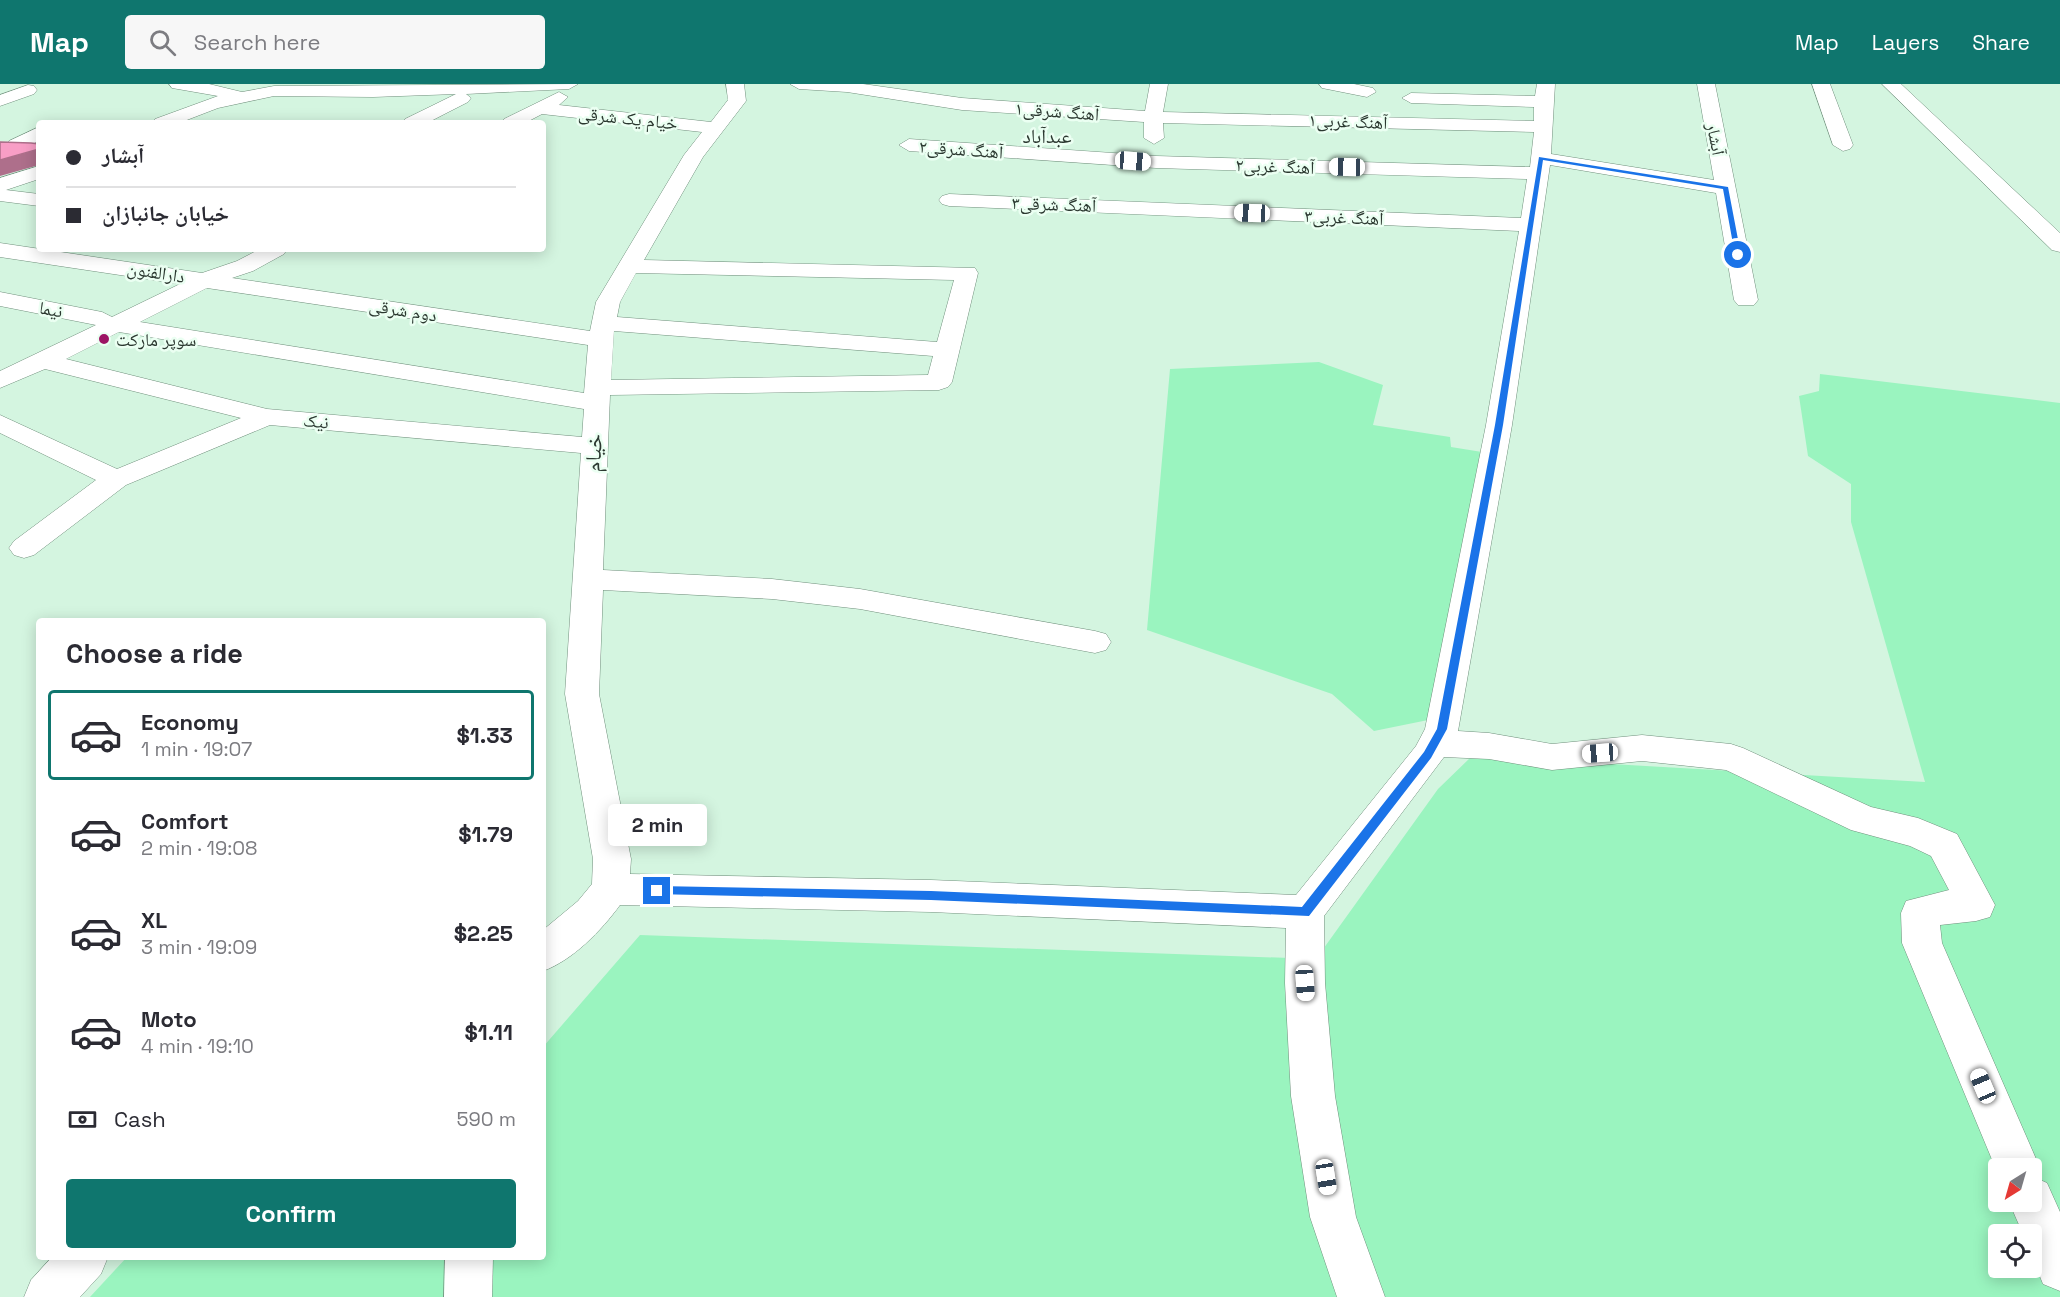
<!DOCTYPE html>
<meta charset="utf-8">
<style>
:root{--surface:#fff;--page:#f7f7f7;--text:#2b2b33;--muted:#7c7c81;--line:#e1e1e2;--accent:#0f766e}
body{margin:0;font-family:"Space Grotesk","Noto Naskh Arabic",sans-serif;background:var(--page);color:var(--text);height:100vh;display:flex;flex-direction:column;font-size:22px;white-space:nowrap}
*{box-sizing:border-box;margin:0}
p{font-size:20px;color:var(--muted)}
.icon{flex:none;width:33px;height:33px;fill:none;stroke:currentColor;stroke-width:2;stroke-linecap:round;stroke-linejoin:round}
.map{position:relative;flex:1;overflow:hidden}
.sheet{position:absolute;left:36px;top:534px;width:510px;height:642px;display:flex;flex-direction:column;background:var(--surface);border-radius:6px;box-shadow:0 3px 15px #0003}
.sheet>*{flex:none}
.top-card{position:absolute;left:36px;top:36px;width:510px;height:132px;border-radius:6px;box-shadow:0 3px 15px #0003;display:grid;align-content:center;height:132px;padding:0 30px;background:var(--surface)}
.needle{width:39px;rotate:217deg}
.buttons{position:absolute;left:1988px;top:1074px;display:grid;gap:12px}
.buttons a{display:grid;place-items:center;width:54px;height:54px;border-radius:6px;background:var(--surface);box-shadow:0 3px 15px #0003;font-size:30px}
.end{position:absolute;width:27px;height:27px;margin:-14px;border:8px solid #1a73e8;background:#fff;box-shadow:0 0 0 3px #fff}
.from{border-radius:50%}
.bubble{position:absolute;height:42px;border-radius:6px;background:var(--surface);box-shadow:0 3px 15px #0003;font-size:20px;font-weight:800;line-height:42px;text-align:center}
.car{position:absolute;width:18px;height:36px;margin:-18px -9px;border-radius:8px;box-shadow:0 0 4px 2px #0007;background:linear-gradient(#fff 24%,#345 0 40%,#fff 0 76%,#345 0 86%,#fff 0)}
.top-card b{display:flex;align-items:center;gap:21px;height:57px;font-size:22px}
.top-card b+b{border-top:2px solid var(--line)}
.top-card i{width:15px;height:15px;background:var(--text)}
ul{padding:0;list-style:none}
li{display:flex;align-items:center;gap:18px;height:90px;margin:0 12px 9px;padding:0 18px;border:3px solid transparent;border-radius:6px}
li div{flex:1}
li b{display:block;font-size:22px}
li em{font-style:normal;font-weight:800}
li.on{border-color:var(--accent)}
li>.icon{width:54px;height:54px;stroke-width:1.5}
h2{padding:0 30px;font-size:27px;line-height:72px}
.pay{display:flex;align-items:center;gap:15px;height:66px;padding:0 30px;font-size:22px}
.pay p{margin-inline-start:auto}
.button{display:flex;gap:12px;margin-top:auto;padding:12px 30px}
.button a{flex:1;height:69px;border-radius:6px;background:var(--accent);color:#fff;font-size:24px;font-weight:800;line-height:69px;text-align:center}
header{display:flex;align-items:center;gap:36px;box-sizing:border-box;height:84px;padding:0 30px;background:var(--accent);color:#fff}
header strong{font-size:28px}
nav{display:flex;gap:33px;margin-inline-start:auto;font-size:21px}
.search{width:420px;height:54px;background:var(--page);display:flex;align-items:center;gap:15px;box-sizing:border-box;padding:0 21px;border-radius:6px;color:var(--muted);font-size:22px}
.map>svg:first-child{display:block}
.green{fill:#9af4bf;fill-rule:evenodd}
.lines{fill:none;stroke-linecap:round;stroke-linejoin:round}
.minor-casing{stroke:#71907d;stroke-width:1}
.minor{fill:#fff;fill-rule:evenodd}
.shaded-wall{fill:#ae6f8b}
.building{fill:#f89ec6;stroke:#ae6f8b;stroke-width:1.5}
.route{fill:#1a73e8}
.poi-dot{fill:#9c1464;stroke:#ebfff2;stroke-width:2}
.labels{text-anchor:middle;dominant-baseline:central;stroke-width:5;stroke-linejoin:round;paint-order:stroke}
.far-street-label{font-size:18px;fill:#2b3830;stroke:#ebfff2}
.far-poi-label{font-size:18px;fill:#2b3830;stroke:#ebfff2;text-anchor:start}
.far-neighbourhood-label{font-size:20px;fill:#2b3830;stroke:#ebfff2}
.street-label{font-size:22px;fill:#2b3830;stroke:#ebfff2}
</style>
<header>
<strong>Map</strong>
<div class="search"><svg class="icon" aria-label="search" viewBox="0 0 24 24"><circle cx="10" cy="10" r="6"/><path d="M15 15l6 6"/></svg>Search here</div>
<nav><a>Map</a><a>Layers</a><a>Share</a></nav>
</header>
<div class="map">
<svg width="2060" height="1213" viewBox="0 0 2060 1213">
<rect width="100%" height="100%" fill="#d4f5e0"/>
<!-- green -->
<g class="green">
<path d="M1319,278L1383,301L1373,341L1450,353L1451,363L1482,368L1433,635L1374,647L1332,610L1147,546L1170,285Z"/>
<path d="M1820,290L2060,319V1213H90L127,1173H543V963L640,851L1316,875L1438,705L1472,672L1925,698L1851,438V400L1808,372L1799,312L1819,307ZM1998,1084H2031V1118H1998ZM1998,1150H2031V1184H1998Z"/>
</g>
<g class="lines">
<defs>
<g id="minor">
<path d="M169,0H209L242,8L274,2L578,0L569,5L466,10L471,14L468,18L427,39H403L405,35L456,10L373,13L274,12L218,24L179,39H153L155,35L218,12L172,4Z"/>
<path d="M726,0H744L746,17L703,73L644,176L975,184L978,189L952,298L948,303L939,306L610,311L603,486L772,495L860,505L1095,547L1106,550L1111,558L1106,566L1095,569L860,525L772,515L603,506L599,610L631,775L630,790L931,796L1296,811L1416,662L1425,645L1486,341L1519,147L949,122L942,120L939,116L942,112L949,110L1521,134L1527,95L1156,84L909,67L899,61L909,55L1156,72L1530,83L1534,48L1163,39L1164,54L1154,60L1144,54V38L962,26L847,8L799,5L790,0H863L962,14L1145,27L1150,0H1168L1163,28L1534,37V23L1411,19L1402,14L1411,9L1535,12L1537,0H1555L1551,70L1714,96L1697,0H1715L1758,216L1754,221H1738L1734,216L1716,109L1550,81L1512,341L1458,647L1489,649L1552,660L1642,651L1731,660L1743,664L1871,723L1918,734L1957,750L1995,821L1990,833L1976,837L1940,841L1942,859L2040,1084L2036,1094L2047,1099L2060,1128V1207L2043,1200L2031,1170V1150H2023L2009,1118H2031V1084H1998V1090L1902,859L1901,829L1906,817L1949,806L1931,772L1910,762L1851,746L1726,686L1642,677L1552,686L1489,675L1444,673L1324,832L1325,899L1335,1012L1356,1133L1385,1213H1337L1310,1133L1291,1012L1285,899L1286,844L931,828L620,821C601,847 573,876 543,887V846L578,817L592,800L593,775L565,610L581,369L270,341L126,401L34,471L24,474L14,471L9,464L14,457L96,396L0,349V331L117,385L241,334L45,285L0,304V287L96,241L0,222V208L102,228L112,233L180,200L0,173V159L202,189L237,177L260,165H287L284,170L253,187L232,194L590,247L596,218L684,71L702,48L542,30L525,39H502L504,35L559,8L568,13L559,21L711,38L728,16ZM636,189L954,196L937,258L617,233L620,218ZM207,204L588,261L584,309L140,238ZM614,247L933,272L928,291L611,296ZM119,248L584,325L582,353L267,325L66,275Z"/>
<path d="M1319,0H1354L1373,4L1376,8L1367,13L1322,4Z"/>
<path d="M1812,0H1830L1853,61L1850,65L1843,67L1833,61Z"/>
<path d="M1882,0H1901L2060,149V168L2052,166Z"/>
<path d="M28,1L34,2L37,6L34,10L0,22V11Z"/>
<path d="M39,43V57L16,67L6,61L9,57Z"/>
<path d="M39,82V95L6,106L39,110V122L0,117V94Z"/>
<path d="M52,1173H108L101,1190L80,1213H24L31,1196Z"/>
<path d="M445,1173H493L492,1213H444Z"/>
</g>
</defs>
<!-- minor casing -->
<use href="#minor" class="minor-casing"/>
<!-- minor -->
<use href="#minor" class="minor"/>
</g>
<!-- shaded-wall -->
<path class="shaded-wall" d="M39,65V81L0,92V76Z"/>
<!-- building -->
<path class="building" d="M0,58L31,59L39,60V65L0,76Z"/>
<!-- route -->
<path class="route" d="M1539,73L1728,103L1741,171H1735L1723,105L1543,76L1503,341L1447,645L1431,674L1309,832L931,816L653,810V804L657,802L931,807L1302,823L1424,668L1437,645L1495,341Z"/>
<!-- markers -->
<circle class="poi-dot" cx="104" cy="255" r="6"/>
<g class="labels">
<!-- far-street labels -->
<g class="far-street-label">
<text transform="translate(1057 27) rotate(4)">آهنگ شرقی۱</text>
<text transform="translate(628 34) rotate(6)">خیام یک شرقی</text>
<text transform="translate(1348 37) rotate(2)">آهنگ غربی۱</text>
<text transform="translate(1716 55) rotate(79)">آبشار</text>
<text transform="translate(961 65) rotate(4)">آهنگ شرقی۲</text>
<text transform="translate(1275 82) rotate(2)">آهنگ غربی۲</text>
<text transform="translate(1054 120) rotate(2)">آهنگ شرقی۳</text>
<text transform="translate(1344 133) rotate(2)">آهنگ غربی۳</text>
<text transform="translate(156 188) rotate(9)">دارالفنون</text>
<text transform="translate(51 225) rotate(11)">نیما</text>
<text transform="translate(403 226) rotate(9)">دوم شرقی</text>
<text transform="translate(316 337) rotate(5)">نیک</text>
</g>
<!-- far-poi labels -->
<g class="far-poi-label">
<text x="116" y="255">سوپر مارکت</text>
</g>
<!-- far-neighbourhood labels -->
<g class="far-neighbourhood-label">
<text x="1047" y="52">عبدآباد</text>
</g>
<!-- street labels -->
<g class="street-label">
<text transform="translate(593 369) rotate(-87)">خیام</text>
</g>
</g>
</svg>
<div class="buttons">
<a><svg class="needle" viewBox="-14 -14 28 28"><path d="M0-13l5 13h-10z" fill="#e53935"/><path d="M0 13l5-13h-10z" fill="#7c7c81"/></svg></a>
<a><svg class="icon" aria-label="locate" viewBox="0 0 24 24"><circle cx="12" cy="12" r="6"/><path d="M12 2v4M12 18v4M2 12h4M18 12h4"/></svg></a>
</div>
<i class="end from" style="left:1738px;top:171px"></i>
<i class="end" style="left:657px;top:807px"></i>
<div class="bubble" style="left:608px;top:720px;width:99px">2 min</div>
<i class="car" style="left:1133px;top:77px;rotate:94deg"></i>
<i class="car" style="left:1347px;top:83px;rotate:271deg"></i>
<i class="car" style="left:1252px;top:129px;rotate:272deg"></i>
<i class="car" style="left:1600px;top:669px;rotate:266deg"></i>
<i class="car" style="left:1305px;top:899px;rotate:176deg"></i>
<i class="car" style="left:1983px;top:1002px;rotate:337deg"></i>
<i class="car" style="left:1326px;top:1093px;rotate:171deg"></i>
<div class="top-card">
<b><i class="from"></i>آبشار</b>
<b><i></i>خیابان جانبازان</b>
</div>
<section class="sheet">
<h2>Choose a ride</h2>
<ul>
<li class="on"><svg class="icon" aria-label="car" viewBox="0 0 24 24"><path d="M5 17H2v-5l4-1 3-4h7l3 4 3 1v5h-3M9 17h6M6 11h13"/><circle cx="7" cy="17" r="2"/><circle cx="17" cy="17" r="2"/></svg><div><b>Economy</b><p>1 min · 19:07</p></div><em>$1.33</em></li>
<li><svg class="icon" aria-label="car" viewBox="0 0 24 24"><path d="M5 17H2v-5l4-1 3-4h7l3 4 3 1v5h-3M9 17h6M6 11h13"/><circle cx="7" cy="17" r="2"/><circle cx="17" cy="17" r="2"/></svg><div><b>Comfort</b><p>2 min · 19:08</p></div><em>$1.79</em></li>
<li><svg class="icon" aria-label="car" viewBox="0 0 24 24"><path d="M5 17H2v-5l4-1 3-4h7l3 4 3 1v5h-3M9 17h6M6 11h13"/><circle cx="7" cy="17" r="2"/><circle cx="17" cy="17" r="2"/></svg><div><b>XL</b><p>3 min · 19:09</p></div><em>$2.25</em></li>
<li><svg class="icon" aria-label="car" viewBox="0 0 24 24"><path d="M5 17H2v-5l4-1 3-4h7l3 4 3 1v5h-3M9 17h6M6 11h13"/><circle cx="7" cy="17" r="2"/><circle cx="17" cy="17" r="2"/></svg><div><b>Moto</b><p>4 min · 19:10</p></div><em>$1.11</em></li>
</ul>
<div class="pay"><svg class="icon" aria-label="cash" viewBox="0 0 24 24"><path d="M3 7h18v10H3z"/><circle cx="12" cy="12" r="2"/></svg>Cash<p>590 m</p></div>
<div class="button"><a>Confirm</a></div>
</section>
</div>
